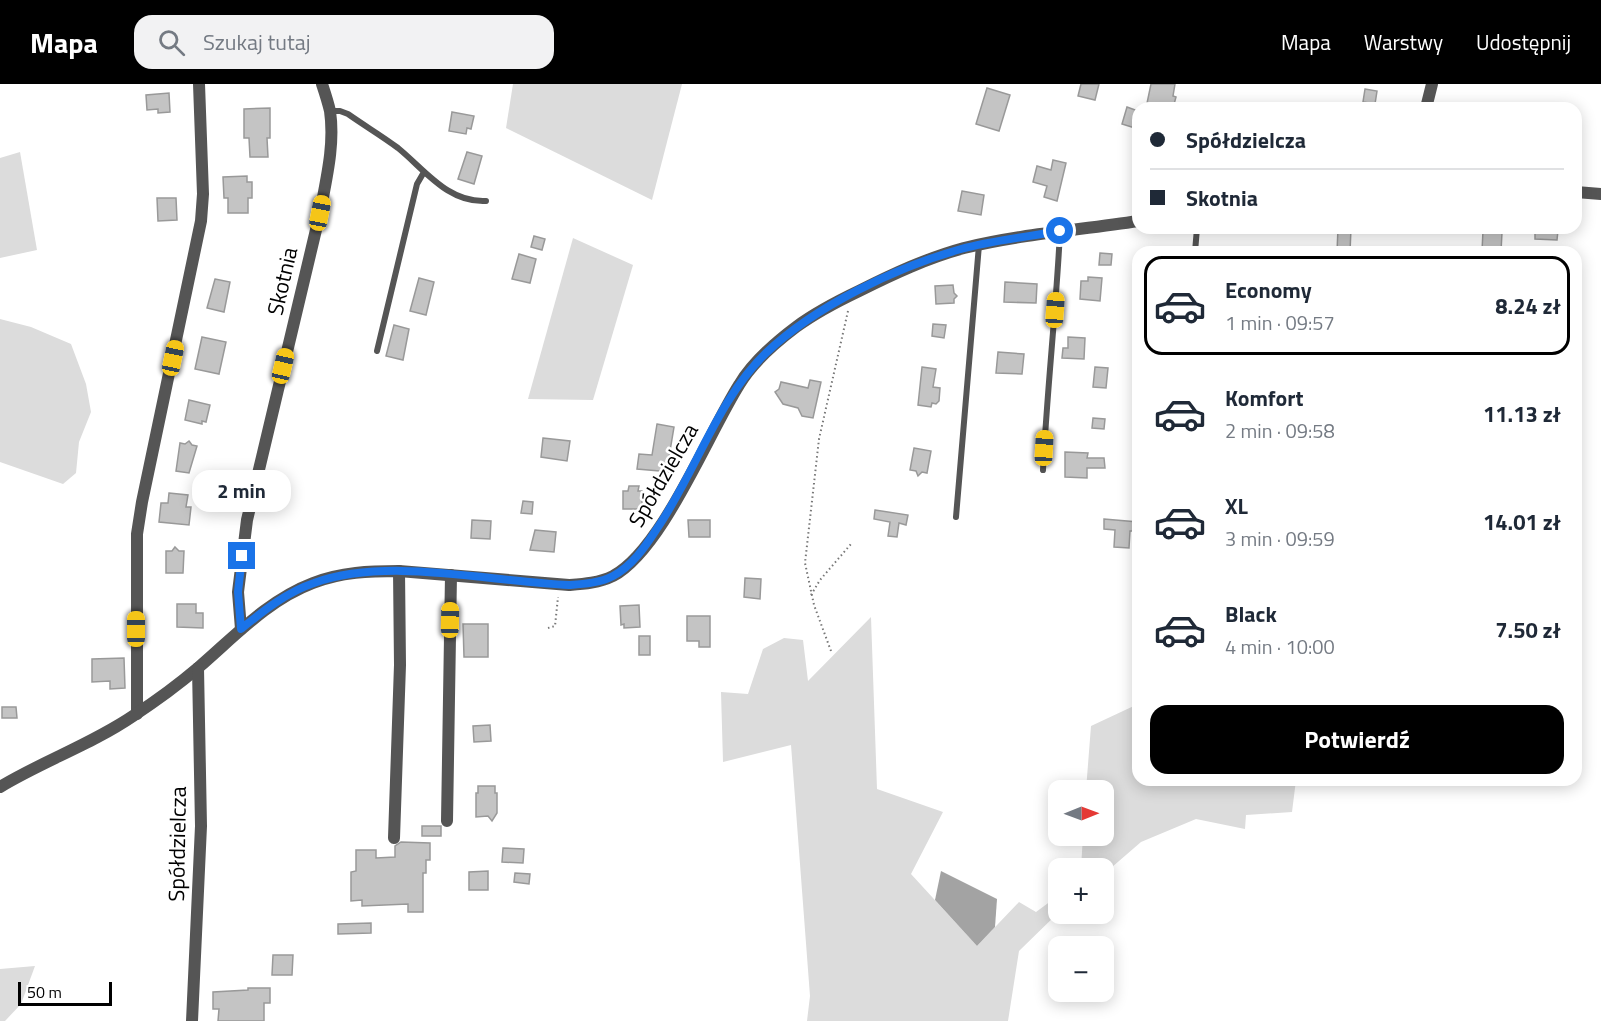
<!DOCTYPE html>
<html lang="pl">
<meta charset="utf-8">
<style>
:root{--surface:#fff;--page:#f2f2f3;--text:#1f2937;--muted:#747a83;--line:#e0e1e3;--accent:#000}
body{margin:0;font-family:"Titillium Web",sans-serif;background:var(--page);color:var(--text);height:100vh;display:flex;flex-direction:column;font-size:22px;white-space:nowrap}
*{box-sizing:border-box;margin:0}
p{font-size:20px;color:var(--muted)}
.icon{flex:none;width:33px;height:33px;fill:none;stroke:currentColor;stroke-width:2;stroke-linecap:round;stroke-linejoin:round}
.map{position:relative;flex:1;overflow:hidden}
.details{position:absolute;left:1132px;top:162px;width:450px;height:540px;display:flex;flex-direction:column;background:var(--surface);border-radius:18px;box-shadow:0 3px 15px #0003}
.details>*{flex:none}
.top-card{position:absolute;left:1132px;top:18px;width:450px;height:132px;border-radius:18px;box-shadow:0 3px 15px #0003;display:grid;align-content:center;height:132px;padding:0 18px;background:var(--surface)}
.needle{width:39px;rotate:89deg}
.tools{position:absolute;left:1048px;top:696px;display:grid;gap:12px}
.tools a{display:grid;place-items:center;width:66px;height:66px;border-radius:12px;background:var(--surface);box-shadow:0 3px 15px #0003;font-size:30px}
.scale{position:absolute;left:18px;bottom:15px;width:94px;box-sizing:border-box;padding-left:6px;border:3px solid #000;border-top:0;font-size:16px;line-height:21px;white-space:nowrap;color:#000;-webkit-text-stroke:4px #fff;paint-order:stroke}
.end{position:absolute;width:27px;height:27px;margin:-14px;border:8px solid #1a73e8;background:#fff;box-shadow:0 0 0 3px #fff}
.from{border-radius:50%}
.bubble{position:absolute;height:42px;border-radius:18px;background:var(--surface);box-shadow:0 3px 15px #0003;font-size:20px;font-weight:700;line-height:42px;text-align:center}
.car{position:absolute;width:18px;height:36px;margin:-18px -9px;border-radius:8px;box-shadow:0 0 4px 2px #0007;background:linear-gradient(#f5c518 24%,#345 0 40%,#f5c518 0 76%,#345 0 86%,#f5c518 0)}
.top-card b{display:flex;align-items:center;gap:21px;height:57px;font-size:22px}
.top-card b+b{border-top:2px solid var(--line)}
.top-card i{width:15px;height:15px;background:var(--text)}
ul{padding:10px 0 0;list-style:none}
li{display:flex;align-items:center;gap:18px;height:99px;margin:0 12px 9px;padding:0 6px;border:3px solid transparent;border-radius:18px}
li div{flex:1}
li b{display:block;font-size:22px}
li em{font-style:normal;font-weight:700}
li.current{border-color:var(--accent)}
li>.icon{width:54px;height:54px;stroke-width:1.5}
.cta{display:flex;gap:12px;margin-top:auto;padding:12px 18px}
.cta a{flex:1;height:69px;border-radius:18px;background:var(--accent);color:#fff;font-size:24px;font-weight:700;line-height:69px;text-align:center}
header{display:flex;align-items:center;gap:36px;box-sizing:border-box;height:84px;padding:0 30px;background:var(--accent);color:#fff}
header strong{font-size:28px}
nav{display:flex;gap:33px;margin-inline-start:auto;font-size:21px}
.search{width:420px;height:54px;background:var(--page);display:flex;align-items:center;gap:15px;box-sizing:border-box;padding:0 21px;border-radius:18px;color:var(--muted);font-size:22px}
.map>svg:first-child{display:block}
.green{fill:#dcdcdc}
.water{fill:#a3a3a3}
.building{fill:#c4c4c4;stroke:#999;stroke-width:1.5}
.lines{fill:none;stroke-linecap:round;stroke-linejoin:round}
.path{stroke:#777;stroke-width:2;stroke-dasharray:1.5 3;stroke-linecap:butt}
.service{stroke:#555;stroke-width:6}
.minor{stroke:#555;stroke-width:12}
.route{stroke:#1a73e8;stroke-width:8}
.labels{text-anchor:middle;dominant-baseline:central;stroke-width:5;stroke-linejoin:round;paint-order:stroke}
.street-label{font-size:22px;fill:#000;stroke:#fff}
</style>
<header>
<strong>Mapa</strong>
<div class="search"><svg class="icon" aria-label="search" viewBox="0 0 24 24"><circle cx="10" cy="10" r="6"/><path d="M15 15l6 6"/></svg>Szukaj tutaj</div>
<nav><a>Mapa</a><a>Warstwy</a><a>Udostępnij</a></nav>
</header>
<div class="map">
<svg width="1601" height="937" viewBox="0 0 1601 937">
<rect width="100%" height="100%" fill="#fff"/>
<!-- green -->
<g class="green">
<path d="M513,0H682L652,116L506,44Z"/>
<path d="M20,68L37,166L0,174V74Z"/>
<path d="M573,154L633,181L593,316L528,315Z"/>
<path d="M0,235L31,243L71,260L86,300L91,328L79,358L76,389L63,400L0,378Z"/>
<path d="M871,533L877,705L943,728L911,790L977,862L1019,818L1036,828L1059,811V828L1019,867L1008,937H807L810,912L791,661L723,678L721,608L748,610L763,565L784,554L803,556L808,597Z"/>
<path d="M1138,620V696H1296L1292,728L1246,731L1245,745L1196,735L1141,758L1104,790V784H1081L1083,752H1104V706H1086L1091,642Z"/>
<path d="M35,882L21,920L5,937H0V885Z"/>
</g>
<!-- water -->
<path class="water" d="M941,787L997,815L995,843L977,862L935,816Z"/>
<!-- building -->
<g class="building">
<path d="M1081,0H1099L1095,16L1078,12Z"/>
<path d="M1151,0H1175L1173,12L1176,13L1173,24H1146Z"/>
<path d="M987,4L1010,11L999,47L976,40Z"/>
<path d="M1365,5L1377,7L1375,20L1363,18Z"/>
<path d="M169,9L170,28L158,29V25L147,26L146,11Z"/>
<path d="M1127,23L1138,27V45L1122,40Z"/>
<path d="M270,24V54H267L268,73H250L249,54H244V25Z"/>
<path d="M452,28L474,32L471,45L467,44L466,50L449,47Z"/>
<path d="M467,68L482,72L474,100L458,95Z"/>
<path d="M1053,76L1066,79L1057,117L1044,113L1047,102L1033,98L1037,82L1051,86Z"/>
<path d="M247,92V98H252V114H248V129H228V114H224L223,93Z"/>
<path d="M962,107L984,111L981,131L958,127Z"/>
<path d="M157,114H176L177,136L158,137Z"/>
<path d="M1338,144H1351L1350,168H1337Z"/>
<path d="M1535,144H1553V146H1558L1557,156L1535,155Z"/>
<path d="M1483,147L1502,148L1501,168L1482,167Z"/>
<path d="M534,152L545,155L542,166L531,163Z"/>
<path d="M1100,169L1112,170L1111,181H1099Z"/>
<path d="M519,170L536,175L530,199L512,195Z"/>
<path d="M1088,193L1102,194L1100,217L1080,215L1081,197H1088Z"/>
<path d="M419,194L434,198L426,231L410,227Z"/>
<path d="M215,195L230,198L224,228L207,224Z"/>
<path d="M1005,198L1037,200L1036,219L1004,218Z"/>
<path d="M953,201L954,209L957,212L954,215V219L936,220L935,202Z"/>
<path d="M933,240L946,241L944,254L932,252Z"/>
<path d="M394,241L409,245L403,276L386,272Z"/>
<path d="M202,253L226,258L219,290L195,285Z"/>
<path d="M1068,253L1085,254L1084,275L1062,274L1063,264H1068Z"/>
<path d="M998,268L1024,270L1022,290L996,289Z"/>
<path d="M922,283L936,285L933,303L940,304L939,317L936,320L932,319L931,323L918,321Z"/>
<path d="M1095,283L1108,284L1106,304L1093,303Z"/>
<path d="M810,296L821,298L813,334L802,332L798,324L783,320L775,308L779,305L781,298L808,304Z"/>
<path d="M189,316L210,321L206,338L202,337V340L185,336Z"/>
<path d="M1093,334L1105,335L1104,345L1092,344Z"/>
<path d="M657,340L674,343L669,373H673L671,388L637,385L639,370L652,371Z"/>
<path d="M543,354L570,357L567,377L541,373Z"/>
<path d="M189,357L192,361L197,362L189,389L176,387L180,359L185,360Z"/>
<path d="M914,364L931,367L927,389L922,388L918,392L916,387L910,386Z"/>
<path d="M1065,368L1088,369L1087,374H1104L1105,384H1087V394L1065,393Z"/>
<path d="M629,402H639L638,407H642V425H623V407H628Z"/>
<path d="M169,409L188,411L186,423H191L189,441L159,438L161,419H168Z"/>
<path d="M523,417L533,418L532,430L521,429Z"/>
<path d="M875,426L908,431L906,441L899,439L897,453L888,452L890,438L874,435Z"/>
<path d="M1104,435L1138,438L1137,447H1130L1129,464L1114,463L1115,446L1104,445Z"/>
<path d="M472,436L491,437L490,455L471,454Z"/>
<path d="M688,436H710V453H689Z"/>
<path d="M535,446L556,448L554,468L530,466Z"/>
<path d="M175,463L179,467H184L183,489H166V467H172Z"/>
<path d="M745,494L761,495L760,515L744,513Z"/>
<path d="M177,520H196V529H203V544L177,543Z"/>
<path d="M639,521L640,543L624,544V540L621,541L620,522Z"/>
<path d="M687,532H710V563H699V557H687Z"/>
<path d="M463,540H488V573H464Z"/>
<rect x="639" y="552" width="11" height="19"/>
<path d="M124,574L125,604L110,605V597L92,598V575Z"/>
<path d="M2,623H16L17,634H2Z"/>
<path d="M490,641L491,657L474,658L473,642Z"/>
<path d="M478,702H495V709H497V729L492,737L488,732L476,733V709H478Z"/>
<rect x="422" y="742" width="19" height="10"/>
<path d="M401,758L430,759V776H426V789H423V828H408V820L362,822V816L351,817V788L356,787V766H376V774L395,773V762Z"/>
<path d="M503,764L524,765L523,779L502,778Z"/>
<path d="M488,787V806H469V788Z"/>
<path d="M515,789L530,790L529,800L514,798Z"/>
<path d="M371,839V849L338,850V840Z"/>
<path d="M273,871H293L292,891H272Z"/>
<path d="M248,904H270V919H264V937H218L219,925H213V908L248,906Z"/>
</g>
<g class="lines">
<!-- path -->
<g class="path">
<path d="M811,511L820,496L851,460"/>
<path d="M548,544L555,542L558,513"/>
<path d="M831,567L814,521L805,479L819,355L848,227"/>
</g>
<!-- service -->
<g class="service">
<path d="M330,27H340L348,30C365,42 382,52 398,64C425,86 448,119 486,117"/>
<path d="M1195,168L1197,144"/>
<path d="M377,267L417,100L424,88"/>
<path d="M1043,386C1047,306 1056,227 1060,148"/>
<path d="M956,433L979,161"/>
</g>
<!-- minor -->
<g class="minor">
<path d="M1426,24L1432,0"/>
<path d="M1576,108L1601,110"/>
<path d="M241,545L238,508L247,436L320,129C326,96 335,61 330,27C328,18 325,9 322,0"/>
<path d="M137,630V450L142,418L201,137L203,110L199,0"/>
<path d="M0,703C43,677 92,660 133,632C156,617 179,600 199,583C235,552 268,516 313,499C341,488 370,487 399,487L569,501C583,500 599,499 613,492C662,466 708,350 739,301C752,279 776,258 796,243C815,229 838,217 859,207C893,190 927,174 964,164C1021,150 1081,146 1138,137"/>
<path d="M447,737L451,491"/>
<path d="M394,754L400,581L399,487"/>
<path d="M192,937L201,742L198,584"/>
</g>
</g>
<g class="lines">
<!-- route -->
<path class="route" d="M242,472L238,508L241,545C263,527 287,508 314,499C389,472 490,498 569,501C583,500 600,499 613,492C632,482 645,463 656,446C695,390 717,316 766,269C815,222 897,183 961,165C994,156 1027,153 1060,147"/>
</g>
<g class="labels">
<!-- street labels -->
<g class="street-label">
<text transform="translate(282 197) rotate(-77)">Skotnia</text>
<text transform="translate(663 391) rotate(-60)">Spółdzielcza</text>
<text transform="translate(177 760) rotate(-89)">Spółdzielcza</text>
</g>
</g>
</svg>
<div class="tools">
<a><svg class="needle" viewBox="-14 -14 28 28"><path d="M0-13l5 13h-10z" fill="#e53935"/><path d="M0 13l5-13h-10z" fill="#747a83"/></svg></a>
<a>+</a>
<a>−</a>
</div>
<div class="scale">50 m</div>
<i class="end from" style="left:1060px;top:147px"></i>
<i class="end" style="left:242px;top:472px"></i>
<div class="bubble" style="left:192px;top:386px;width:99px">2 min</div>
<i class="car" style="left:320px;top:129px;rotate:11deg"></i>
<i class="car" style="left:1055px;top:226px;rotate:4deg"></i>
<i class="car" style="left:173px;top:274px;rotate:12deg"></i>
<i class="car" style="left:283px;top:282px;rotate:13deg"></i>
<i class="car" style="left:1044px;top:364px;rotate:3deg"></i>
<i class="car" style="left:450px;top:536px;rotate:1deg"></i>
<i class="car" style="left:136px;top:545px;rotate:0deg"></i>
<div class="top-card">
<b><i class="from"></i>Spółdzielcza</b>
<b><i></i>Skotnia</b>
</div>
<section class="details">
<ul>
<li class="current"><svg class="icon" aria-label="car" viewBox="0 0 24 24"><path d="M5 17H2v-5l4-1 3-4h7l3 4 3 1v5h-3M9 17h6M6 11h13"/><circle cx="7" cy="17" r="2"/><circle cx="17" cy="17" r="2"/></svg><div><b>Economy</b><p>1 min · 09:57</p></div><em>8.24 zł</em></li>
<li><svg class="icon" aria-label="car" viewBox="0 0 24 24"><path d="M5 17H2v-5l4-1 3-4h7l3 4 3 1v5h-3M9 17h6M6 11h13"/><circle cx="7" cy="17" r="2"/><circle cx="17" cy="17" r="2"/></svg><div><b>Komfort</b><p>2 min · 09:58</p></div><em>11.13 zł</em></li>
<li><svg class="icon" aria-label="car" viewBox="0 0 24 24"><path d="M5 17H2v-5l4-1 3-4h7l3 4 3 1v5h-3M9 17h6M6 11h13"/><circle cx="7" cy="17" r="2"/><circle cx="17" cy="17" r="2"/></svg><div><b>XL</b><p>3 min · 09:59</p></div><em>14.01 zł</em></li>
<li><svg class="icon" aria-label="car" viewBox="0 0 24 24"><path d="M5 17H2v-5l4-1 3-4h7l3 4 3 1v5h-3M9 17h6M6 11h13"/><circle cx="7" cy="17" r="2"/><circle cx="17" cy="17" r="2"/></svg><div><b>Black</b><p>4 min · 10:00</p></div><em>7.50 zł</em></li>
</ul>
<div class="cta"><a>Potwierdź</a></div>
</section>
</div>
